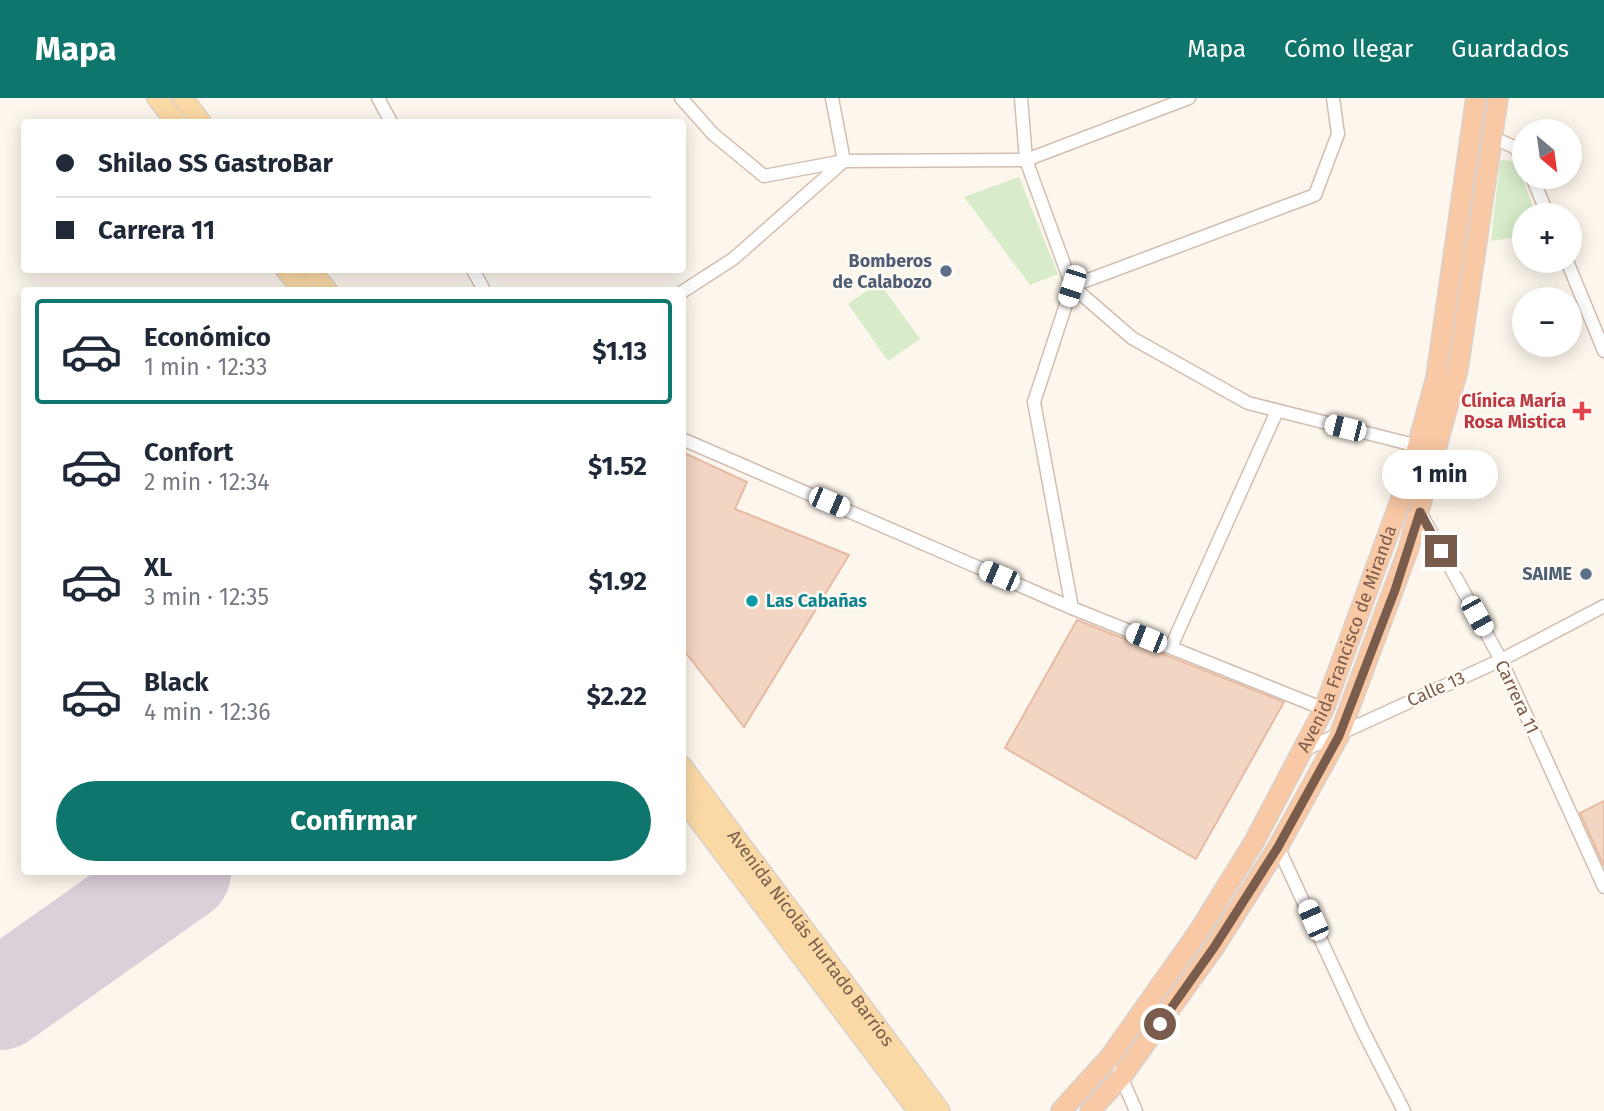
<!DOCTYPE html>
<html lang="es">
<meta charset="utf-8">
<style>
:root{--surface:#fff;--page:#f6f6f7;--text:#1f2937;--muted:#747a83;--line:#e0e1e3;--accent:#0f766e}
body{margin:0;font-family:"Fira Sans",sans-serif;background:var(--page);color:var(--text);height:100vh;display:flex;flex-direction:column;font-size:26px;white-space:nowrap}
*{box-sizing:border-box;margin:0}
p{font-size:23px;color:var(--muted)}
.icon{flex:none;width:38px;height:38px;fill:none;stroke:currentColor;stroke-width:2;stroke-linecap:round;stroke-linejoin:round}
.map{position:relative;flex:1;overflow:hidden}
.side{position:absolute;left:21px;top:189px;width:665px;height:588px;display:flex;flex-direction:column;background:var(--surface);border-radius:7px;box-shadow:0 4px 18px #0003}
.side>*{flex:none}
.hud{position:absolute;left:21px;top:21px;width:665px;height:154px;border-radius:7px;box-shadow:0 4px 18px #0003;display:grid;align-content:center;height:154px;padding:0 35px;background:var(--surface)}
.needle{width:46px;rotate:151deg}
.fabs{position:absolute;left:1512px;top:21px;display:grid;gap:14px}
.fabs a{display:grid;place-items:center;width:70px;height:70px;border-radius:50%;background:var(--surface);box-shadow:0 4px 18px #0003;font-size:35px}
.end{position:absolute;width:32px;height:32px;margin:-16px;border:9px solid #7a5c4d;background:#fff;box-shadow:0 0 0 4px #fff}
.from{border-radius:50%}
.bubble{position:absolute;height:49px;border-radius:24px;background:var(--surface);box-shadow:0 4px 18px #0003;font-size:23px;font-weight:700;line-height:49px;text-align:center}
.car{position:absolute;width:21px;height:42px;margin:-21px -10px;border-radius:9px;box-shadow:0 0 5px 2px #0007;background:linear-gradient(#fff 24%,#345 0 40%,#fff 0 76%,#345 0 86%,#fff 0)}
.hud b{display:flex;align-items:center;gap:24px;height:66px;font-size:26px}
.hud b+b{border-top:2px solid var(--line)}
.hud i{width:18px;height:18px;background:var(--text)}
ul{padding:12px 0 0;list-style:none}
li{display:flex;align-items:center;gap:21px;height:105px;margin:0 14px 10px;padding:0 21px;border:4px solid transparent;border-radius:7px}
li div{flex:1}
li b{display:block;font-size:26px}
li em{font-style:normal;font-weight:700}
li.current{border-color:var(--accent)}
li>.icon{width:63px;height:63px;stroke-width:1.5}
.action{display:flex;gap:14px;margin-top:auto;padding:14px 35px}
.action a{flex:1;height:80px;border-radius:42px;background:var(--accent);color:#fff;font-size:28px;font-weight:700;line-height:80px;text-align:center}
header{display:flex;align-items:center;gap:42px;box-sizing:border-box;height:98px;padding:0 35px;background:var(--accent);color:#fff}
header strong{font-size:33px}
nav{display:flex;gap:38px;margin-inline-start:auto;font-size:24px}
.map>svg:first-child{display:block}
.green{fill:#d8ecc9}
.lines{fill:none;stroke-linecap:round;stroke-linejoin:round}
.runway{stroke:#dbcfda;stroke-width:100}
.building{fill:#f3d5c3;stroke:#e6bba3;stroke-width:2}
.minor-casing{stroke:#d1beb0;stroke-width:15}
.primary-casing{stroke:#dad1cd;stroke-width:22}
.trunk-casing{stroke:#dad1cd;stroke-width:22}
.minor{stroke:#fff;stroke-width:12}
.primary{stroke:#fbd9a5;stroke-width:19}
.trunk{stroke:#f9c8a4;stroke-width:19}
.route{stroke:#7a5c4d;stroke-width:9}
.service-dot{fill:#5c6f8a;stroke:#fffaf3;stroke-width:2.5}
.health-dot{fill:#e0444e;stroke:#fffaf3;stroke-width:2.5}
.culture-dot{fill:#0f9aa8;stroke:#fffaf3;stroke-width:2.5}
.labels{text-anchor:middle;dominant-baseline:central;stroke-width:5;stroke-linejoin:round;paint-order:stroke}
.service-label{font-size:18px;font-weight:bold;fill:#4e5e75;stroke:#fffaf3;text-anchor:end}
.health-label{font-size:18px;font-weight:bold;fill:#be3a42;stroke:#fffaf3;text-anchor:end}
.culture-label{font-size:18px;font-weight:bold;fill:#0d838f;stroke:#fffaf3;text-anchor:start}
.street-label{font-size:18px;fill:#7a5c4d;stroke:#fffaf3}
</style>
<header>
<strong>Mapa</strong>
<nav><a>Mapa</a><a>Cómo llegar</a><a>Guardados</a></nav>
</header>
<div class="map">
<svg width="1604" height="1013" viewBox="0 0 1604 1013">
<rect width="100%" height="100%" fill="#fdf6ec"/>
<!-- green -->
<g class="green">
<path d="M1500,62L1516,63L1536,117H1524V138L1491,143Z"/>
<path d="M1019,79L1058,176L1030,187L964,99Z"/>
<path d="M879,184L920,241L888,263L848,206Z"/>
</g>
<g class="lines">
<!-- runway -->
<path class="runway" d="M0,902L181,774"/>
</g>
<!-- building -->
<g class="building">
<path d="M682,354L747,384L735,411L849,457L744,629L682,550Z"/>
<path d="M1077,522L1284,604L1196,761L1005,650Z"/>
<path d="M1604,703V768L1580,715Z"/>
</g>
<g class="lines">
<defs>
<g id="minor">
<path d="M378,0L391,24"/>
<path d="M681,0L713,36L764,78L844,63L1026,62L1189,0"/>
<path d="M1021,0L1026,62L1072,188L1315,97L1338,36L1333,0"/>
<path d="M1494,40L1514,49L1524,60"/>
<path d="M1532,79L1548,117"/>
<path d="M1567,163L1604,253"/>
<path d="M473,172L484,192"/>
<path d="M682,194L733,161L844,63L832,0"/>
<path d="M682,341L1072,510"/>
<path d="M1420,414L1501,562L1604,789"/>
<path d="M1171,549L1277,313"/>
<path d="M1324,611L1072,510L1034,304L1072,188L1132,240L1248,305L1418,348"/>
<path d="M1304,652L1501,562L1604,508"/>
<path d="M1278,749L1363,933L1404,1013"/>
<path d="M1119,974L1136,1013"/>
</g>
<g id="primary">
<path d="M157,0L176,24"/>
<path d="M183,0L201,24"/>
<path d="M286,172L302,192"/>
<path d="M311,172L327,192"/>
<path id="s1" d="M682,668L940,1013"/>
<path d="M682,700L918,1013"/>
</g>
<g id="trunk">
<path id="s2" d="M1061,1013L1110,959L1199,833L1254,744L1324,611L1409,379L1436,280L1476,0"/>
<path d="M1090,1013L1122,978L1215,848L1278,749L1339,638L1408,452L1458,271L1498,0"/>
</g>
</defs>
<!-- minor casing -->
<use href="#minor" class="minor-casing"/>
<!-- primary casing -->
<use href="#primary" class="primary-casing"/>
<!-- trunk casing -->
<use href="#trunk" class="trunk-casing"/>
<!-- minor -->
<use href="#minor" class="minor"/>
<!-- primary -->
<use href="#primary" class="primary"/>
<!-- trunk -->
<use href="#trunk" class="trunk"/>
</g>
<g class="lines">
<!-- route -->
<path class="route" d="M1160,926L1215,848L1278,749L1339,638L1395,492L1420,414L1441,453"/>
</g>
<!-- markers -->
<g class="service-dot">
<circle cx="946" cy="173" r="7"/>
<circle cx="1586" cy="476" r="7"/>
</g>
<path class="health-dot" d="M1578.5 302.5h7v7h7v7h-7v7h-7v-7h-7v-7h7z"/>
<circle class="culture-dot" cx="752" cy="503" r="7"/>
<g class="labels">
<!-- service labels -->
<g class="service-label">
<text x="932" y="163">Bomberos<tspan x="932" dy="21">de Calabozo</tspan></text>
<text x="1572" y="476">SAIME</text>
</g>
<!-- health labels -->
<g class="health-label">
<text x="1566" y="303">Clínica María<tspan x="1566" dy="21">Rosa Mistica</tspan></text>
</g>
<!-- culture labels -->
<g class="culture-label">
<text x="766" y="503">Las Cabañas</text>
</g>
<!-- street labels -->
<g class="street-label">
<text stroke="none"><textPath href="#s2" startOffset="556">Avenida Francisco de Miranda</textPath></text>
<text transform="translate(1436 591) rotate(-24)">Calle 13</text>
<text transform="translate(1517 599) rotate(65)">Carrera 11</text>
<text stroke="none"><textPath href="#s1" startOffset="215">Avenida Nicolás Hurtado Barrios</textPath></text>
</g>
</g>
</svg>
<div class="fabs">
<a><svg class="needle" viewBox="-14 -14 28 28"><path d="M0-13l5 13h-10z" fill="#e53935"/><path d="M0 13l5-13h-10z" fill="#747a83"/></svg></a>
<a>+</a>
<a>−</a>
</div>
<i class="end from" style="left:1160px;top:926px"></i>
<i class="end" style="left:1441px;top:453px"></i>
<div class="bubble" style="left:1382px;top:352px;width:116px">1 min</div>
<i class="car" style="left:1072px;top:188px;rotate:198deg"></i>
<i class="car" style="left:1345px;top:330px;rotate:284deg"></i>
<i class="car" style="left:829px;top:404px;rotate:113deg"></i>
<i class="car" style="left:999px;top:478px;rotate:293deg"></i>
<i class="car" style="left:1477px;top:518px;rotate:151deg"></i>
<i class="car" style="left:1146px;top:540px;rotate:292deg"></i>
<i class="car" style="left:1313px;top:822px;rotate:336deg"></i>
<div class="hud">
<b><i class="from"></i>Shilao SS GastroBar</b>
<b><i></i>Carrera 11</b>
</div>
<section class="side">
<ul>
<li class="current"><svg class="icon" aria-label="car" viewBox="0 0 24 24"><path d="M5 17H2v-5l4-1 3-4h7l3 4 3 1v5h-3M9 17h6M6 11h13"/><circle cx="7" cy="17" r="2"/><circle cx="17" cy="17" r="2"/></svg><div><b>Económico</b><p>1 min · 12:33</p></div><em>$1.13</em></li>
<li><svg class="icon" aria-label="car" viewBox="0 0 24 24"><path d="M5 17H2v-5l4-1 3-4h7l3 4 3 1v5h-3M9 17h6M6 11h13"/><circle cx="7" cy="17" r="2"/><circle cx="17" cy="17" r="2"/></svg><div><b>Confort</b><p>2 min · 12:34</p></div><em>$1.52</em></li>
<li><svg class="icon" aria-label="car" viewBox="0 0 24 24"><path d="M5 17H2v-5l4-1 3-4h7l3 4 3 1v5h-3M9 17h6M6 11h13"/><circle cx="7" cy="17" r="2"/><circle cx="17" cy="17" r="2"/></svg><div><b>XL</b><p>3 min · 12:35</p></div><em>$1.92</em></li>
<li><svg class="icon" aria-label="car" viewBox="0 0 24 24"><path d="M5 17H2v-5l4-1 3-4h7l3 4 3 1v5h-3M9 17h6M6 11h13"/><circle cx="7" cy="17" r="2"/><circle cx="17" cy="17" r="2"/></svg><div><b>Black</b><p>4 min · 12:36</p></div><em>$2.22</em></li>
</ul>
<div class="action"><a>Confirmar</a></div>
</section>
</div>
